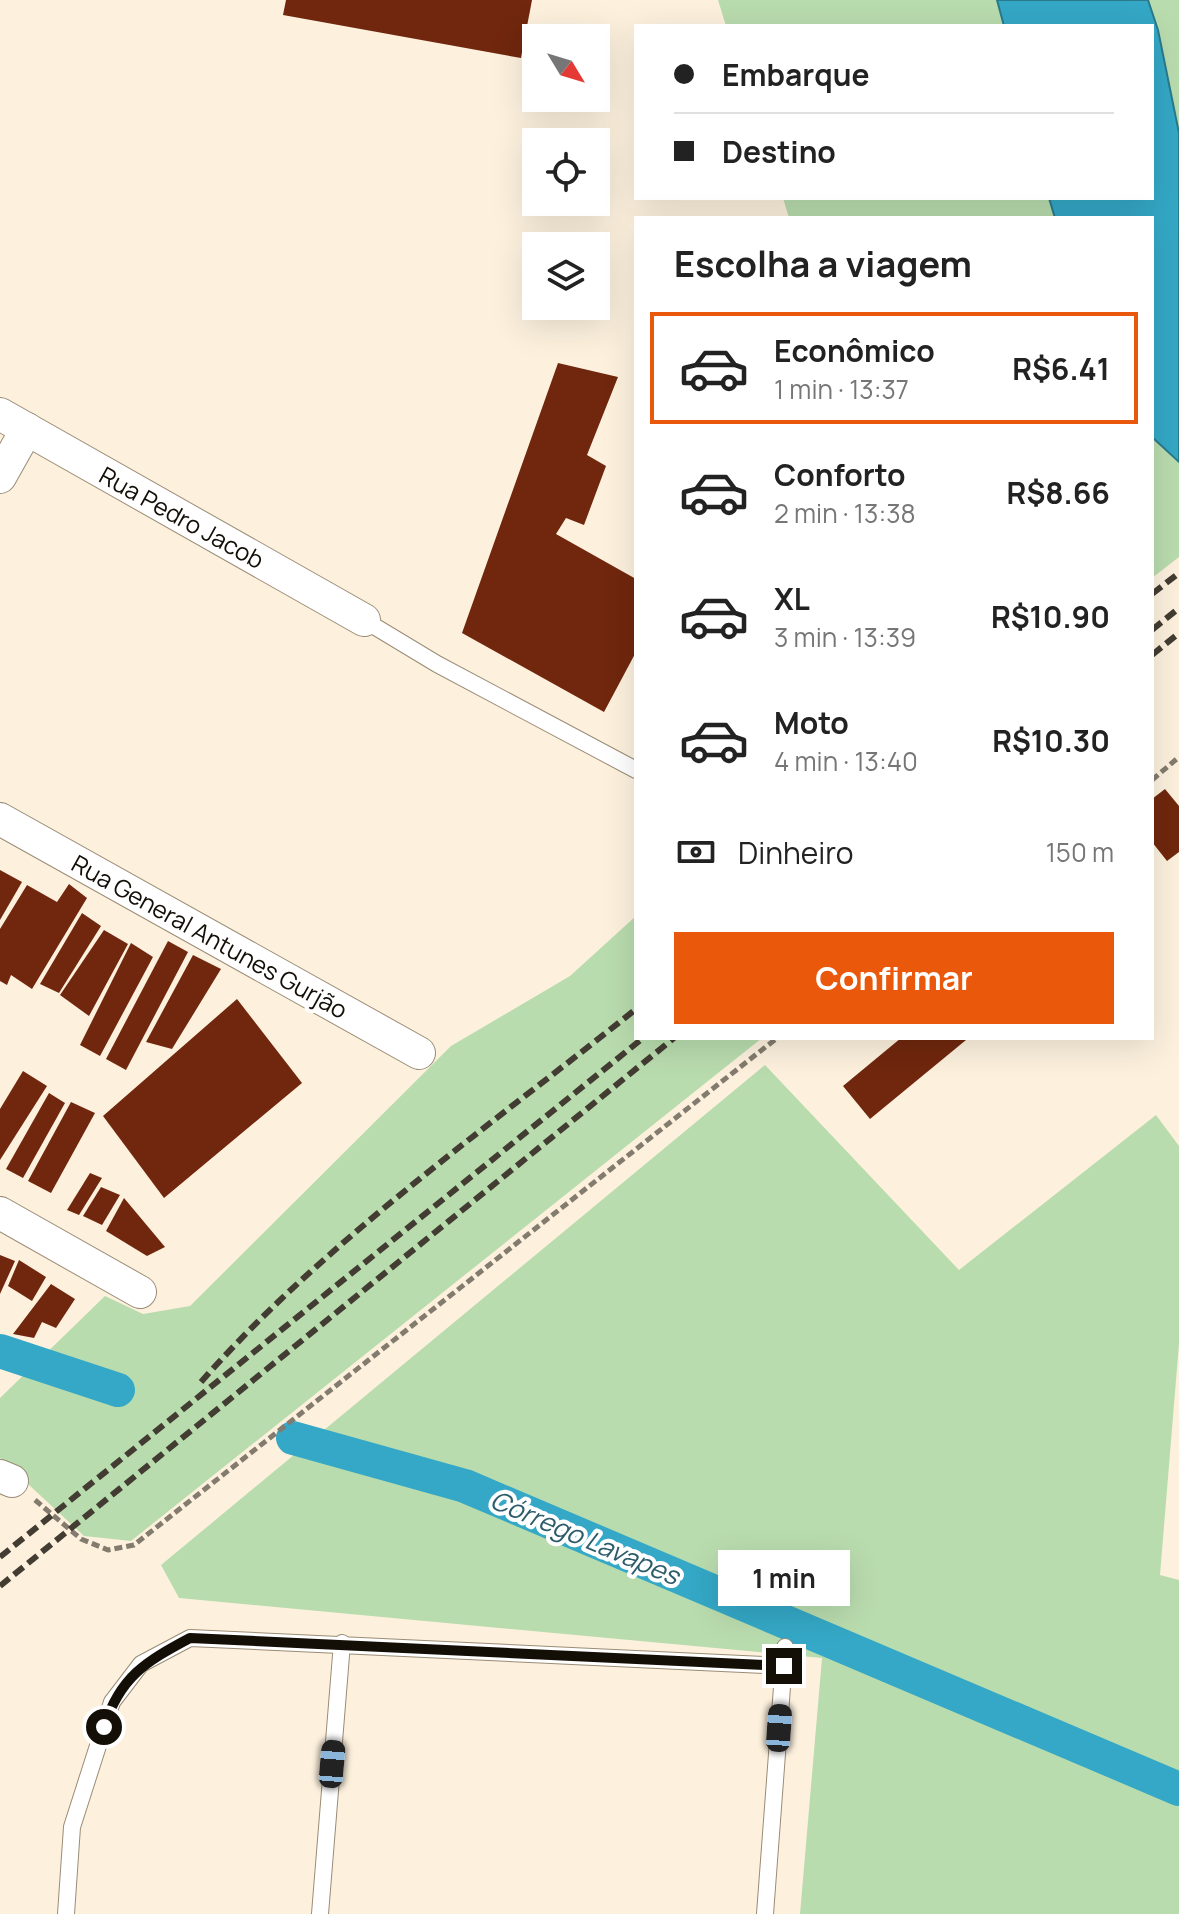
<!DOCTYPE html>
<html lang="pt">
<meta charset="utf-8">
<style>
:root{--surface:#fff;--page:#f2f2f2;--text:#222;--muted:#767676;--line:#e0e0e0;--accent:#ea580c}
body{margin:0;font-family:Manrope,sans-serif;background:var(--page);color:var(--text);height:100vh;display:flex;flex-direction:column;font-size:30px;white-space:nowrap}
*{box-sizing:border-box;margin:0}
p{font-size:26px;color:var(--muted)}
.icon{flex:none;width:44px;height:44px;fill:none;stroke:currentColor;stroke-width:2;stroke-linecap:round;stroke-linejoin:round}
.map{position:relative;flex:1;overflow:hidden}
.side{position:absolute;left:634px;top:216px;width:520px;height:824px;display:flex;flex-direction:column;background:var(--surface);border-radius:0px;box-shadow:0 8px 32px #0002}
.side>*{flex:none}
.guide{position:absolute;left:634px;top:24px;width:520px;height:176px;border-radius:0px;box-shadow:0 8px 32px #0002;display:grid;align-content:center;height:176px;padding:0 40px;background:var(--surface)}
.needle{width:52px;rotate:128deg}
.fabs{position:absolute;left:522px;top:24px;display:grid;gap:16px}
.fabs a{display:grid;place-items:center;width:88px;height:88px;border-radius:0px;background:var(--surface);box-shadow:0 8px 32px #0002;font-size:40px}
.end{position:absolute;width:36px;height:36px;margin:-18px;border:10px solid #130e06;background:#fff;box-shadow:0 0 0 4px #fff}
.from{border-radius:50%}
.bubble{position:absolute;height:56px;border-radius:0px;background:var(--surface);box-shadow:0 8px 32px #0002;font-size:26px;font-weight:700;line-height:56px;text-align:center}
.car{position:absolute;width:24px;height:48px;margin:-24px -12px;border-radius:10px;box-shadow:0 0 6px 2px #0007;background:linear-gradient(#222 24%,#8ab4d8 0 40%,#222 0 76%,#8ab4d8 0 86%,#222 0)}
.guide b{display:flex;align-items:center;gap:28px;height:76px;font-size:30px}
.guide b+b{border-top:2px solid var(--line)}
.guide i{width:20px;height:20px;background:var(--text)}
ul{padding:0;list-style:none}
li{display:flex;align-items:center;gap:24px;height:112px;margin:0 16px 12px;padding:0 24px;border:4px solid transparent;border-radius:0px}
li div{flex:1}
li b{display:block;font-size:30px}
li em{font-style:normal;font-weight:700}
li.current{border-color:var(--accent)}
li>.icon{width:72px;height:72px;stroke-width:1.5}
h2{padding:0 40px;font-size:36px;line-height:96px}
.pay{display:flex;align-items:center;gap:20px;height:88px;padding:0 40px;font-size:30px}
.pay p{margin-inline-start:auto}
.button{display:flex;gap:16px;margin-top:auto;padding:16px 40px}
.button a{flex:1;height:92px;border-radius:0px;background:var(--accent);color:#fff;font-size:32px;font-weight:700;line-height:92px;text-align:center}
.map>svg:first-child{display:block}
.green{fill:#b9dcae}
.water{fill:#34a8c6;stroke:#2a7a8c;stroke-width:2}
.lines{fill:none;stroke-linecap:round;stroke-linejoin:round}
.canal{stroke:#34a8c6;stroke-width:34}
.building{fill:#70270d}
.service-casing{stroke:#9a8c76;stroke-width:18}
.minor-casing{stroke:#9a8c76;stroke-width:34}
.path{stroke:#837b6e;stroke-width:5;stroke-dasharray:8 4;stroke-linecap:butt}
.service{stroke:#fff;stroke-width:16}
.minor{stroke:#fff;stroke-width:32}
.rail{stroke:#433c32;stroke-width:6;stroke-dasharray:12 6;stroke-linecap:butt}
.route{stroke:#130e06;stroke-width:10}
.labels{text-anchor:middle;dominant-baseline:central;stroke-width:8;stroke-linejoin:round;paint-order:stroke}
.street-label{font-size:24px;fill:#130e06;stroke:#fff}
.water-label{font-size:26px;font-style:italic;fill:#2d5c6a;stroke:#fff}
</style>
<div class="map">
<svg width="1179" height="1914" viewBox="0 0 1179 1914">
<rect width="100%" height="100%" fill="#fdf1de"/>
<!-- green -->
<g class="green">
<path d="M718,0H1179V557L1152,578V218H789L783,198H1152V26H726Z"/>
<path d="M636,916V1038H762L131,1541L84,1536L0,1458V1398L105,1296L143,1314L190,1306L451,1046L570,976Z"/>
<path d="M765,1065L959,1270L1156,1115L1179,1146V1344L1160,1575L1179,1580V1914H800L822,1658L179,1598L161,1565Z"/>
</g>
<!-- water -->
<path class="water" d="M997,0H1148L1158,30L1179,133V462L1152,437V218H1055L1049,198H1152V26H1004Z"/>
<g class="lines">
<!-- canal -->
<g class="canal">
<path d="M0,1351L118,1390"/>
<path d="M293,1438L465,1486L1179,1789"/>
</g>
</g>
<!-- building -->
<g class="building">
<path d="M286,0H532L521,58L283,15Z"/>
<path d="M558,363L618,377L587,455L606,466L584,525L566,518L556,534L636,579V652L604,712L462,633Z"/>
<path d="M1165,789L1179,806V852L1167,861L1152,842V799Z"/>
<path d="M0,870L22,882L0,920Z"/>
<path d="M69,884L87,898L32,989L11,975L7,985L0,981V929L27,885L57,902Z"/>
<path d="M82,913L101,926L59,993L40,984Z"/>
<path d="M104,930L128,944L89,1016L60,995Z"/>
<path d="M168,941L188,952L126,1070L106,1059Z"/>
<path d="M131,943L153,957L100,1056L80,1045Z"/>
<path d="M193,955L221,969L172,1049L146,1042Z"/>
<path d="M237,999L302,1083L164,1198L103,1116Z"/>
<path d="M901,1038L966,1040L870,1119L843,1086Z"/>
<path d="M23,1071L47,1086L0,1160V1109Z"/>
<path d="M49,1093L65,1103L23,1178L6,1169Z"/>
<path d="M71,1102L95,1113L51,1193L28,1181Z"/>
<path d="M90,1173L102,1178L79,1215L67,1210Z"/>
<path d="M101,1187L120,1195L102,1225L83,1216Z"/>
<path d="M124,1198L165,1247L147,1256L106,1231Z"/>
<path d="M0,1255L15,1261L0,1294Z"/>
<path d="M19,1260L46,1277L32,1301L8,1286Z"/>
<path d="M51,1284L75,1299L56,1328L42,1322L34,1338L13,1334Z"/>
</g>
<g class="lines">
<defs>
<g id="service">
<path d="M364,620L437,664L636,770"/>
<path d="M66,1914L72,1827L112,1702L141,1664L190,1638L784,1666"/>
<path d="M320,1914L342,1643"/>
<path d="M765,1914L785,1647"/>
</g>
<g id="minor">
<path d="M0,414L364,620"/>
<path d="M0,477L27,429"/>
<path d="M0,819L419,1053"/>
<path d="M0,1213L140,1292"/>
<path d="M0,1476L12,1481"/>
</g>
</defs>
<!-- service casing -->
<use href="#service" class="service-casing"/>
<!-- minor casing -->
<use href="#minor" class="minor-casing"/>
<!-- path -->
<g class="path">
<path d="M1152,780L1179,757"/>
<path d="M35,1500L81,1539L108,1550L134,1545L777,1038"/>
</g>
<!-- service -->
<use href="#service" class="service"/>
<!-- minor -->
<use href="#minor" class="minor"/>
<!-- rail -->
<g class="rail">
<path d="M1152,594L1179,573"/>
<path d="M1152,630L1179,608"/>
<path d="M1152,655L1179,633"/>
<path d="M201,1382C325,1241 490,1126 636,1009"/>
<path d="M0,1557L643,1038"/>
<path d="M0,1586L674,1038"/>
</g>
</g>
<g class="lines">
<!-- route -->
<path class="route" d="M104,1727C120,1677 145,1662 190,1638L784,1666"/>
</g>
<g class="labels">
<!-- street labels -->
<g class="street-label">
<text transform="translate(182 517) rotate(29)">Rua Pedro Jacob</text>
<text transform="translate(210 936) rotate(29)">Rua General Antunes Gurjão</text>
</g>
<!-- water labels -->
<g class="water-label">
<text transform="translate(585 1537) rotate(23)">Córrego Lavapes</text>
</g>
</g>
</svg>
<div class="fabs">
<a><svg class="needle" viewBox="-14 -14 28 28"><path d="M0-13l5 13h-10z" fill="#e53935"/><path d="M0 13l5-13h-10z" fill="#767676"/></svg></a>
<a><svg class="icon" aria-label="locate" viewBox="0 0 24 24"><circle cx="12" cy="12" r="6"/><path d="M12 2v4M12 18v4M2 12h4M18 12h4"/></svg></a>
<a><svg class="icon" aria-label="layers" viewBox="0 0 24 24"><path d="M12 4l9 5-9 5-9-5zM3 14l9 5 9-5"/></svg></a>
</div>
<i class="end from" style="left:104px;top:1727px"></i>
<i class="end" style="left:784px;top:1666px"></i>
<div class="bubble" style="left:718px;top:1550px;width:132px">1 min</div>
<i class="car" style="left:779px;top:1728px;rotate:4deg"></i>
<i class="car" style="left:332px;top:1764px;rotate:5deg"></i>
<div class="guide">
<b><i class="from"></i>Embarque</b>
<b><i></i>Destino</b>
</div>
<section class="side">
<h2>Escolha a viagem</h2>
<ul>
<li class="current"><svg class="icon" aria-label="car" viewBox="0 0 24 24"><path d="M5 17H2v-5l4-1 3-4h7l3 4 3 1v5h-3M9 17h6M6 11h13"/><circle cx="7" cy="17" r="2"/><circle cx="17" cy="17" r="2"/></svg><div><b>Econômico</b><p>1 min · 13:37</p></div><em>R$6.41</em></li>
<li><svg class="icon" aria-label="car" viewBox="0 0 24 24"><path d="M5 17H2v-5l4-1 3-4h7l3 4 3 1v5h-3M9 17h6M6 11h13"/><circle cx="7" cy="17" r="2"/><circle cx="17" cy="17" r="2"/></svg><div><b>Conforto</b><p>2 min · 13:38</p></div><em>R$8.66</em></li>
<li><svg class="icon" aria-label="car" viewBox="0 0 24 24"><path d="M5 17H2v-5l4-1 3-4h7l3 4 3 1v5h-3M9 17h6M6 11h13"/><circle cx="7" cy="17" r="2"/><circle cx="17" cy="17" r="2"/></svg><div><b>XL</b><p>3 min · 13:39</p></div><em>R$10.90</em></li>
<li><svg class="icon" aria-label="car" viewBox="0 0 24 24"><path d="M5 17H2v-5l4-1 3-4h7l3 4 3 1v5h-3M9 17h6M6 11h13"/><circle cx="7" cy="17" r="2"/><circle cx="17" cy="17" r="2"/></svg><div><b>Moto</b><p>4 min · 13:40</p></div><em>R$10.30</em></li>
</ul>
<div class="pay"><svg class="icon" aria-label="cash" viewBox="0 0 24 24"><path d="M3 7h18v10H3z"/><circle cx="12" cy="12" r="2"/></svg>Dinheiro<p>150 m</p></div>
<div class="button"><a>Confirmar</a></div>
</section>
</div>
